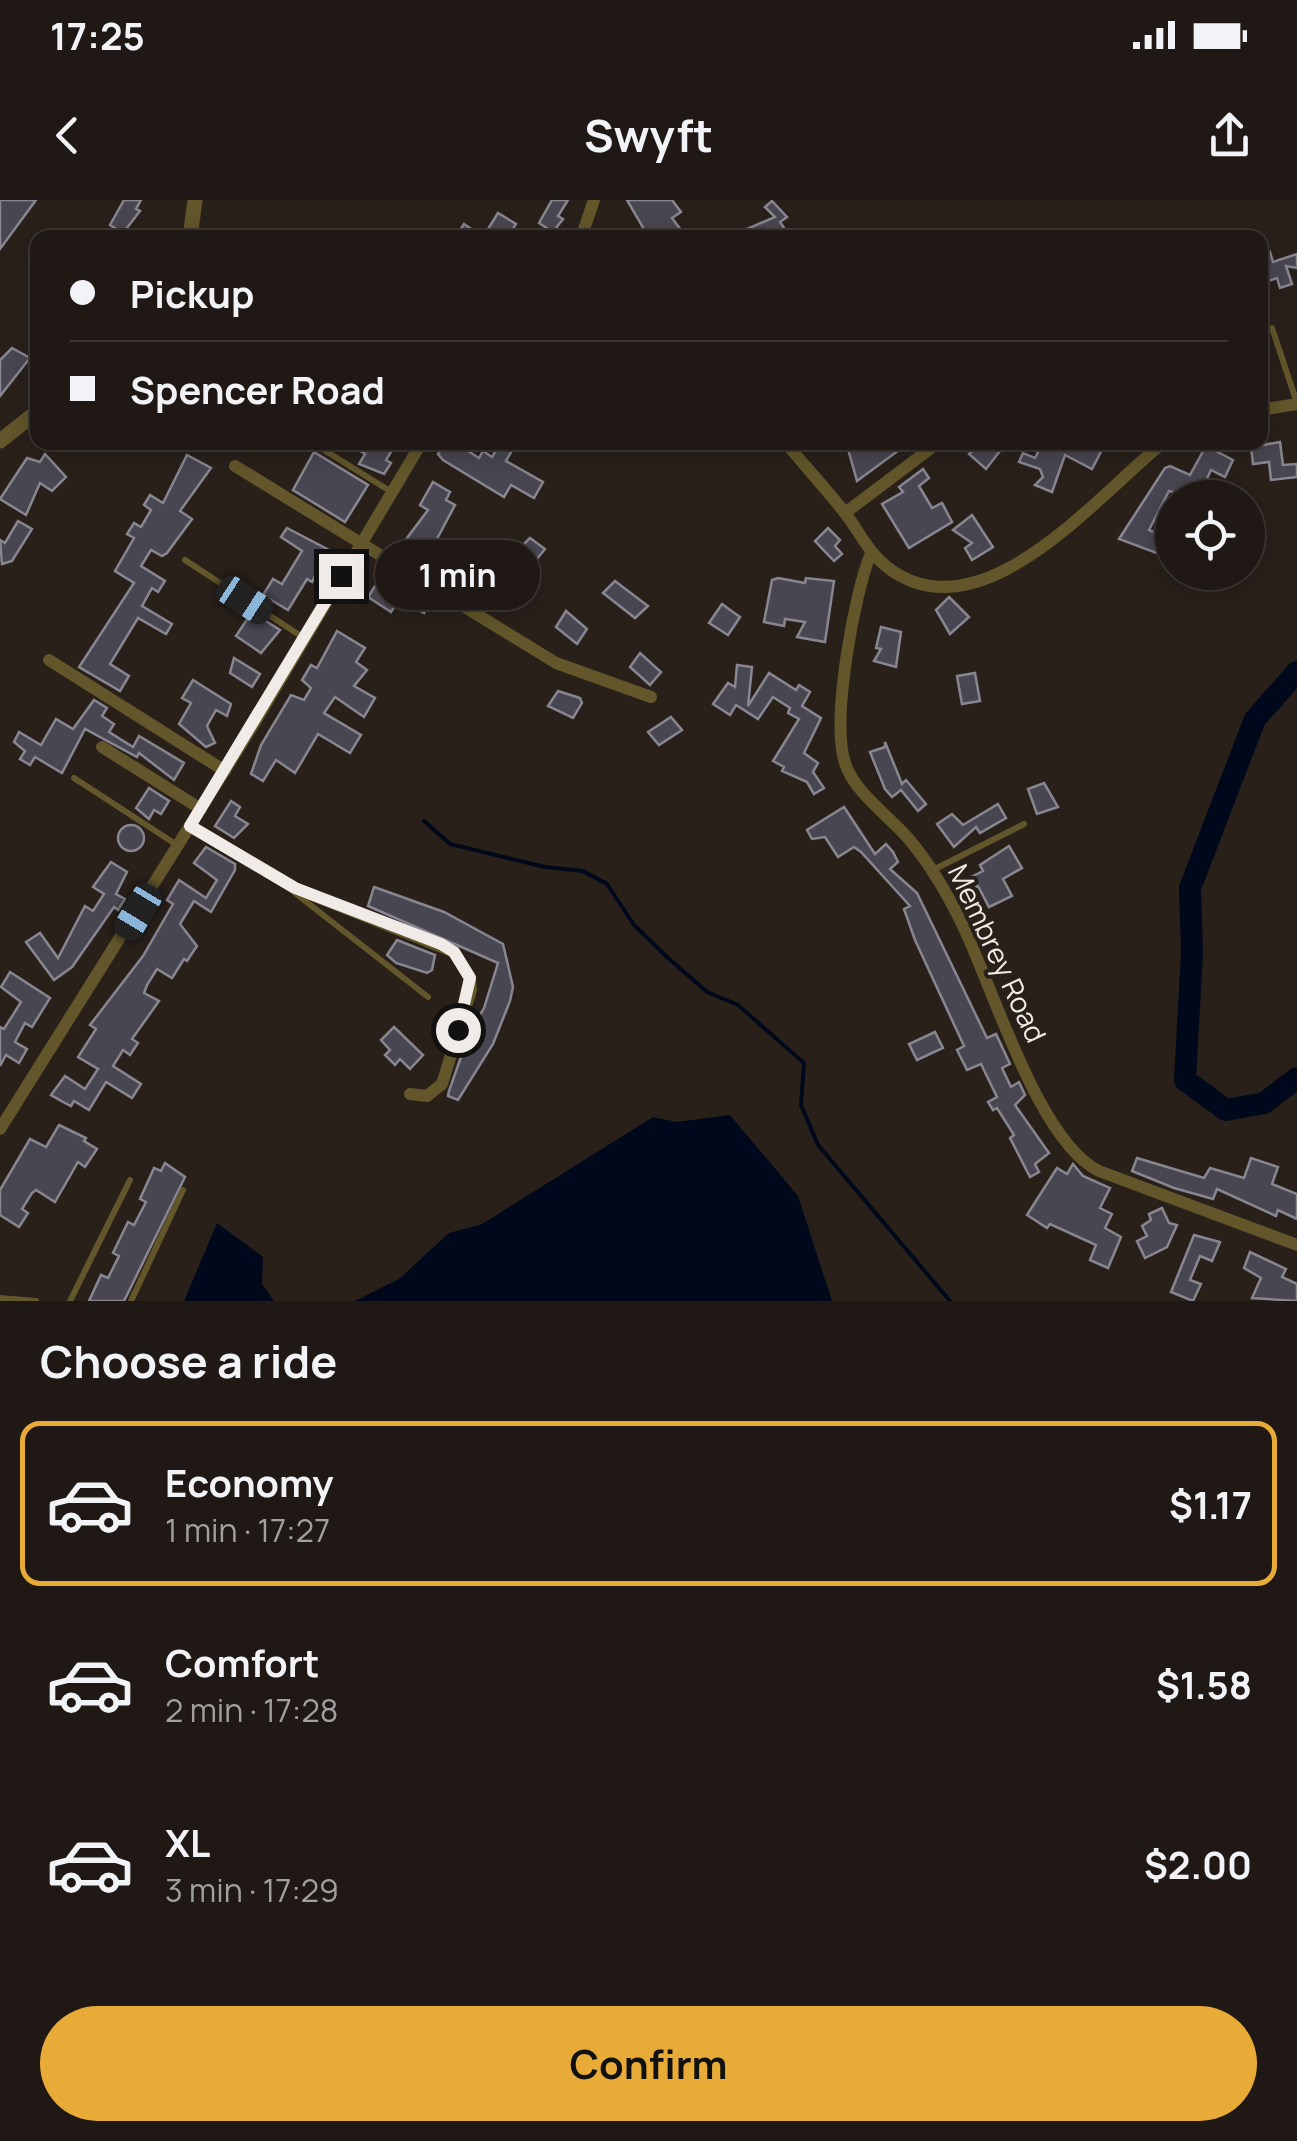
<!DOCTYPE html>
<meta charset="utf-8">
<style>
:root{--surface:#1f1814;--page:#2c2522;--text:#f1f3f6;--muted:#a1a0a0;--line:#3c3734;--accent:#e8ab37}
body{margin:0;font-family:Manrope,sans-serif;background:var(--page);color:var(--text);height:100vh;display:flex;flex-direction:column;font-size:38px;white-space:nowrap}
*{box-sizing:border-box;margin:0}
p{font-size:32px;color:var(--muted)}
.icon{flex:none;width:55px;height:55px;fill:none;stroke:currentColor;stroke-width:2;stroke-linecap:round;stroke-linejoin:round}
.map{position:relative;height:1101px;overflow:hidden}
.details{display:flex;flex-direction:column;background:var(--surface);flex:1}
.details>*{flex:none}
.banner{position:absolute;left:30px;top:30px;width:1238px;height:220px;border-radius:20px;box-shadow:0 5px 25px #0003,0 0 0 2px var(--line);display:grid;align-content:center;height:220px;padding:0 40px;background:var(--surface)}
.buttons{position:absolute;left:1155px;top:280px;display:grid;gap:20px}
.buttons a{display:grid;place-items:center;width:110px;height:110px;border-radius:50%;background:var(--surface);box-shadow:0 5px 25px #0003,0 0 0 2px var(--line);font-size:50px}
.end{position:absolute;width:45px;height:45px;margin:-22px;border:12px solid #f1ebe7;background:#111;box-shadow:0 0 0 5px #111}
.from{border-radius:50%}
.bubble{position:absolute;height:70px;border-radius:35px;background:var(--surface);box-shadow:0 5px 25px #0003,0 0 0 2px var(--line);font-size:32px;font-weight:700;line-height:70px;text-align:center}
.car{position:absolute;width:30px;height:60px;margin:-30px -15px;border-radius:12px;box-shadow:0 0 8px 2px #0007;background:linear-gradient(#222 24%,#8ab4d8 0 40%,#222 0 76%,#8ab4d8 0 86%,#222 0)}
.banner b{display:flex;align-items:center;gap:35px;height:95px;font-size:38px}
.banner b+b{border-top:2px solid var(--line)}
.banner i{width:25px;height:25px;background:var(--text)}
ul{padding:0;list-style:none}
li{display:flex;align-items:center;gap:30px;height:165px;margin:0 20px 15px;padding:0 20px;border:5px solid transparent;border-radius:20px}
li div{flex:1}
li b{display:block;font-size:38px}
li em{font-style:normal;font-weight:700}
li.selected{border-color:var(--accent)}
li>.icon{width:90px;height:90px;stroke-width:1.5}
h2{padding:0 40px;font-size:45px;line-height:120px}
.action{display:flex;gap:20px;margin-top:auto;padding:20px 40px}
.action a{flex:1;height:115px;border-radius:60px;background:var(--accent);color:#111;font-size:40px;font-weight:700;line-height:115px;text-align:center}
.status{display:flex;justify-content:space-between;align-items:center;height:70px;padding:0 50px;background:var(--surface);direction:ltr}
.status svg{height:28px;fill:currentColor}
header{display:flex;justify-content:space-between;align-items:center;height:130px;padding:0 40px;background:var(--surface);font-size:45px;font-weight:700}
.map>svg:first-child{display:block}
.water{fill:#00091b}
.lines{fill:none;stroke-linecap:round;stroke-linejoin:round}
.stream{stroke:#00091b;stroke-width:4}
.river{stroke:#00091b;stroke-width:22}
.building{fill:#484650;stroke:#888691;stroke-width:2.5}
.service{stroke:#62562a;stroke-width:6}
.minor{stroke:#62562a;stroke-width:12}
.tertiary{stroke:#62562a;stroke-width:15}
.route{stroke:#f1ebe7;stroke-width:12}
.labels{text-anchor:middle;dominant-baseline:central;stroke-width:8;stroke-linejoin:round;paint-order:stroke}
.street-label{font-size:28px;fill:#f1ebe7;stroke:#29201a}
</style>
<div class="status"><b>17:25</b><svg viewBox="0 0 49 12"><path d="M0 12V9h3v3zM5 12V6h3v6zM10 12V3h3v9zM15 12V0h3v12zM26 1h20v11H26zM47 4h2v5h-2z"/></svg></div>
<header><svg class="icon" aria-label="back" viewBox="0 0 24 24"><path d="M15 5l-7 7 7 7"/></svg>Swyft<svg class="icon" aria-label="share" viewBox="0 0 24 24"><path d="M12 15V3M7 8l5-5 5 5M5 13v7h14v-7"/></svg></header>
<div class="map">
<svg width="1297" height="1101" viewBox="0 0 1297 1101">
<rect width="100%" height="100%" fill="#29201a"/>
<!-- water -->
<g class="water">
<path d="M730,915L798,996L832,1101H355L399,1079L449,1033L482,1024L653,917L677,922Z"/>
<path d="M217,1023L263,1057L262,1084L274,1101H184Z"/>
</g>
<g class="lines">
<!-- stream -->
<path class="stream" d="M424,621L450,644L545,667L583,671L607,684L634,725L667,757L707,792L738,805L804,863L801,905L818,945L950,1101"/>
<!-- river -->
<path class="river" d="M1297,472L1255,519L1190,688L1192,753L1185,880L1226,910L1264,903L1297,878"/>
</g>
<!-- building -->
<g class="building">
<path d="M0,0H36L0,49Z"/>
<path d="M124,0H141L136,9L140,11L123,33L110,25Z"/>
<path d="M552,0H568L558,16L563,19L553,32L539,23Z"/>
<path d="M627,0H672L681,12L672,18L687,38H649Z"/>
<path d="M772,1L787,17L780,22L791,38H751L747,29L775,17L765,7Z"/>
<path d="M498,13L516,24L507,38H455L464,24L483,37Z"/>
<path d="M1270,52L1273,62L1297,54V68L1286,66L1292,84L1280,88L1277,78L1260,84V55Z"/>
<path d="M12,148L30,158L0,196V160Z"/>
<path d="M347,242H397L386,260L391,263L384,274L359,264L365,254Z"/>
<path d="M445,242H454L479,258L483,251L492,257L501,242H517L506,261L543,282L534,298L511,285L504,297L443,260L438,254Z"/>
<path d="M846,242H910L857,281Z"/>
<path d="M981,242H1007L986,269L969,254Z"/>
<path d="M1043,242H1106L1092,269L1065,255L1052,292L1035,285L1043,277L1040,269L1019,262L1023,253L1035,258Z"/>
<path d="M1280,242L1283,265L1297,264V277L1271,280L1269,262L1253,264L1251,247Z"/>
<path d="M1206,246L1233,260L1225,277L1211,270L1198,298L1169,291L1149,330L1166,337L1159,354L1119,339L1165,268L1170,266L1190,275Z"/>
<path d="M314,252L368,285L345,322L293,290Z"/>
<path d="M45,254L66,277L52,291L40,283L26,315L0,299L27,258L40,262Z"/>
<path d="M187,255L211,268L180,311L192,319L167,353L162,356L151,350L141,366L165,381L158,392L152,388L142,406L172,424L166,434L138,418L110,464L129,476L120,491L79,467L134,383L115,371L134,338L127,334L134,323L141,327L151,310L144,305L150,295L163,303Z"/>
<path d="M923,269L929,278L919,286L932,308L942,303L952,322L909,348L882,304L903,292L899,287Z"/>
<path d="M433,282L450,292L446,300L455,305L430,352L407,338L428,310L420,305Z"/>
<path d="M972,315L993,347L972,360L965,348L972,343L953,330Z"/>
<path d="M18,321L32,329L12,361L2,364L0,340L5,343Z"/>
<path d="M287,328L329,350L312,382L307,379L288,410L263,395L273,379L282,384L302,351L281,337Z"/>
<path d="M828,328L840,340L835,346L842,354L834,361L815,341Z"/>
<path d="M530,338L545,349L528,370L511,357Z"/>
<path d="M385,371L432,398L424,413L399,399L391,412L368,397Z"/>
<path d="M778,378L805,383L806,378L834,381L825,442L797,437L805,422L785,419L784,426L764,422L772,380Z"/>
<path d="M615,381L648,406L635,418L603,393Z"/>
<path d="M949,397L969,417L950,434L936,410Z"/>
<path d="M231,399L280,430L261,453L236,436L248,418L228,404Z"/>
<path d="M722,404L740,417L728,435L709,423Z"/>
<path d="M566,411L587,429L577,444L556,427Z"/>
<path d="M881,427L901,432L896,467L874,461L881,449L876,448Z"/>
<path d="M337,431L365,448L356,462L367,470L354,486L375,498L364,517L335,497L324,513L361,535L350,553L318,534L295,573L276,560L263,581L251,574L261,545L291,495L304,500L311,488L302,480L311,465L317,468Z"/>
<path d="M640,453L661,472L650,485L630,467Z"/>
<path d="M234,458L260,474L252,487L230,473Z"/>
<path d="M737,465L752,467L748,506L769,473L796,490L799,485L810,492L802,506L821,518L804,553L818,563L813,572L824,588L814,594L807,582L782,571L784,567L773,561L799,519L788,513L790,508L773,497L758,519L736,505L730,515L713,504L728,483L735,487Z"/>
<path d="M975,473L980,501L962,504L957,476Z"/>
<path d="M193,480L231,504L227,516L216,510L207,526L215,543L206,547L179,524L191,503L182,498Z"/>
<path d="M558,491L580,498L582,503L573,518L548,506Z"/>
<path d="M94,500L107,508L102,516L114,524L109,532L133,547L139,536L184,563L174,580L139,553L137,557L85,529L62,573L35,557L30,565L20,559L25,551L14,542L19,532L41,545L56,519L73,529Z"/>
<path d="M671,517L682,530L659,545L648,532Z"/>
<path d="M885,542L902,584L906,580L926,604L918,611L901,590L892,597L885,589L870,552L885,547Z"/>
<path d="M1044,583L1058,607L1037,614L1028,589Z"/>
<path d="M149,588L169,601L161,614L154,610L149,619L136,608Z"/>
<path d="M231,601L240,607L235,616L248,624L234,638L215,626Z"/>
<path d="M998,604L1006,618L980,633L976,627L954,647L937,624L952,614L963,625Z"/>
<path d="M844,607L875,654L886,644L893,652L898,662L890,669L917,693L987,838L996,834L1010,864L1002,868L1011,887L1019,882L1025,895L1015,905L1049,953L1035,964L1039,972L1030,977L1010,938L1014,935L997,908L993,910L988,902L997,897L981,864L967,870L957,850L964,846L915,740L904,709L910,706L861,652L854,647L838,657L825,637L812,639L807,630Z"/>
<circle cx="131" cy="638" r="13"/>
<path d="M1009,646L1022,668L1003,679L1012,696L989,707L978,686L972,689L967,679L983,671L980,665Z"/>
<path d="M206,647L235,664V670L211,712L194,701L180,724L197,746L187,761L184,759L172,778L157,769L147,785L144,793L159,801L132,839L138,843L130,855L123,850L113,866L141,884L132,898L106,882L89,910L74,901L71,906L63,902L51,895L65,876L85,889L98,869L78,857L96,829L90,825L143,756L173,704L167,700L179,680L206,698L217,680L194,663Z"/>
<path d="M111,662L127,672L116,694L125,699L118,710L114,707L72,767L54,780L26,742L40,733L58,758L85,706L93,711L104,694L93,687Z"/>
<path d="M374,687L444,712L503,744L513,787L510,801L493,844L458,900L448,896L449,891L469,834L484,808L498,763L368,706Z"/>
<path d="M397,740L435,755L432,770L427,773L396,763L387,755Z"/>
<path d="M10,772L50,798L32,827L25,823L15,842L27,849L19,863L6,855L0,866V827L4,829L21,802L1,787Z"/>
<path d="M394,827L423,855L410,869L400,859L395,865L385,855L390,850L381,840Z"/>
<path d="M935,832L943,848L917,860L909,844Z"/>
<path d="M59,925L86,938L84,941L97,949L85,967L78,962L55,1002L36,990L32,993L22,1009L28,1013L19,1027L0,1015V990L30,939L46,947Z"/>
<path d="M1137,958L1204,978L1210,968L1244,978L1251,958L1278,967L1272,984L1297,994V1019L1278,1010L1276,1016L1217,989L1213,999L1174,988L1132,971Z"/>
<path d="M165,963L185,977L124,1101H89L101,1075L108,1078L119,1056L113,1053L128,1022L134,1025L146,1002L140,999L154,968L161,971Z"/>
<path d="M1073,964L1083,976L1110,988L1100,1008L1112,1014L1105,1028L1121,1037L1108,1068L1090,1060L1096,1045L1050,1024L1047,1028L1027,1015L1057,968L1067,974Z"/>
<path d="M1162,1008L1169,1023L1177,1025L1167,1047L1145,1058L1137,1041L1147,1036L1142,1026L1151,1020L1149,1014Z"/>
<path d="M1194,1035L1220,1042L1212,1061L1200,1056L1190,1080L1201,1084L1193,1101L1171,1092Z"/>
<path d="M1250,1052L1286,1069L1282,1077L1297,1084V1101L1252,1098L1261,1078L1244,1068Z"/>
</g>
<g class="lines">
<!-- service -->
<g class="service">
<path d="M1272,128L1297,203"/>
<path d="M311,242L390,291"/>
<path d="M185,360L304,438"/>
<path d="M74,578L177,645"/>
<path d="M933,670L1024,624"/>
<path d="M295,693L428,797"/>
<path d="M0,1098L36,1101"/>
<path d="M70,1101L130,980"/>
<path d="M131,1101L183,990"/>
</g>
<!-- minor -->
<g class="minor">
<path d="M581,38L594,0"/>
<path d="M1260,210L1297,204"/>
<path d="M785,242C805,266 826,289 845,313C859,331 868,352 887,367C981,440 1098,294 1164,242"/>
<path d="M235,266L556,463L651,497"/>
<path d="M845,313L939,242"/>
<path d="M871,353C854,394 831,521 845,563C854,592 889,616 908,638C930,664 946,691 961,722C992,784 1038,942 1099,971L1297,1045"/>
<path d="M49,460L225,571"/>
<path d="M102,547L201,609"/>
<path d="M190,626L295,688L454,752L470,778L471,790L442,884L427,896L410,894"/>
<path d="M0,929L255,522L422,242"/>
</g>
<!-- tertiary -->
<g class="tertiary">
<path d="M190,38L195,0"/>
<path d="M0,241L38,211"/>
</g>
</g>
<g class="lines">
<!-- route -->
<path class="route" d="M341,376L190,626L295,688L441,744L454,752L470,778L458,830"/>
</g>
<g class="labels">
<!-- street labels -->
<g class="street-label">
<text transform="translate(998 753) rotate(65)">Membrey Road</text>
</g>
</g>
</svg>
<div class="buttons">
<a><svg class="icon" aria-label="locate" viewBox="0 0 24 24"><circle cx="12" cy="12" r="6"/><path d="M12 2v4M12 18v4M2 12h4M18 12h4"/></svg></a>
</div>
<i class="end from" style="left:458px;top:830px"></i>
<i class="end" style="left:341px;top:376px"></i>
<div class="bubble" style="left:375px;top:340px;width:165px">1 min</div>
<i class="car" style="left:245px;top:400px;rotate:123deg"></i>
<i class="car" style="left:138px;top:712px;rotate:211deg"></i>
<div class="banner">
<b><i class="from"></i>Pickup</b>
<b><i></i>Spencer Road</b>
</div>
</div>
<section class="details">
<h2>Choose a ride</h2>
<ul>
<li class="selected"><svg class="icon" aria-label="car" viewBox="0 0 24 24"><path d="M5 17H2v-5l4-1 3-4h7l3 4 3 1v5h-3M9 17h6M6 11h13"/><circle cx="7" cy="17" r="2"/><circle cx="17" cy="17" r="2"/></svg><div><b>Economy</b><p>1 min · 17:27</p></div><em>$1.17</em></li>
<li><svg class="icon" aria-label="car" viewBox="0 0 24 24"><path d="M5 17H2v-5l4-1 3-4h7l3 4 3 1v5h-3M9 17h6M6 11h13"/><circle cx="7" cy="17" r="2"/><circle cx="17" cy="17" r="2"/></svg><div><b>Comfort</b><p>2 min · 17:28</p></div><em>$1.58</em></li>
<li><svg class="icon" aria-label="car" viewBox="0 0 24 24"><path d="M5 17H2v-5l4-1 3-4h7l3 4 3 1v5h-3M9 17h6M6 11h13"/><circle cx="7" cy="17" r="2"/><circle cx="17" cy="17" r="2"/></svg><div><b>XL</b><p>3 min · 17:29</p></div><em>$2.00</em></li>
</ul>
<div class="action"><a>Confirm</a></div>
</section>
